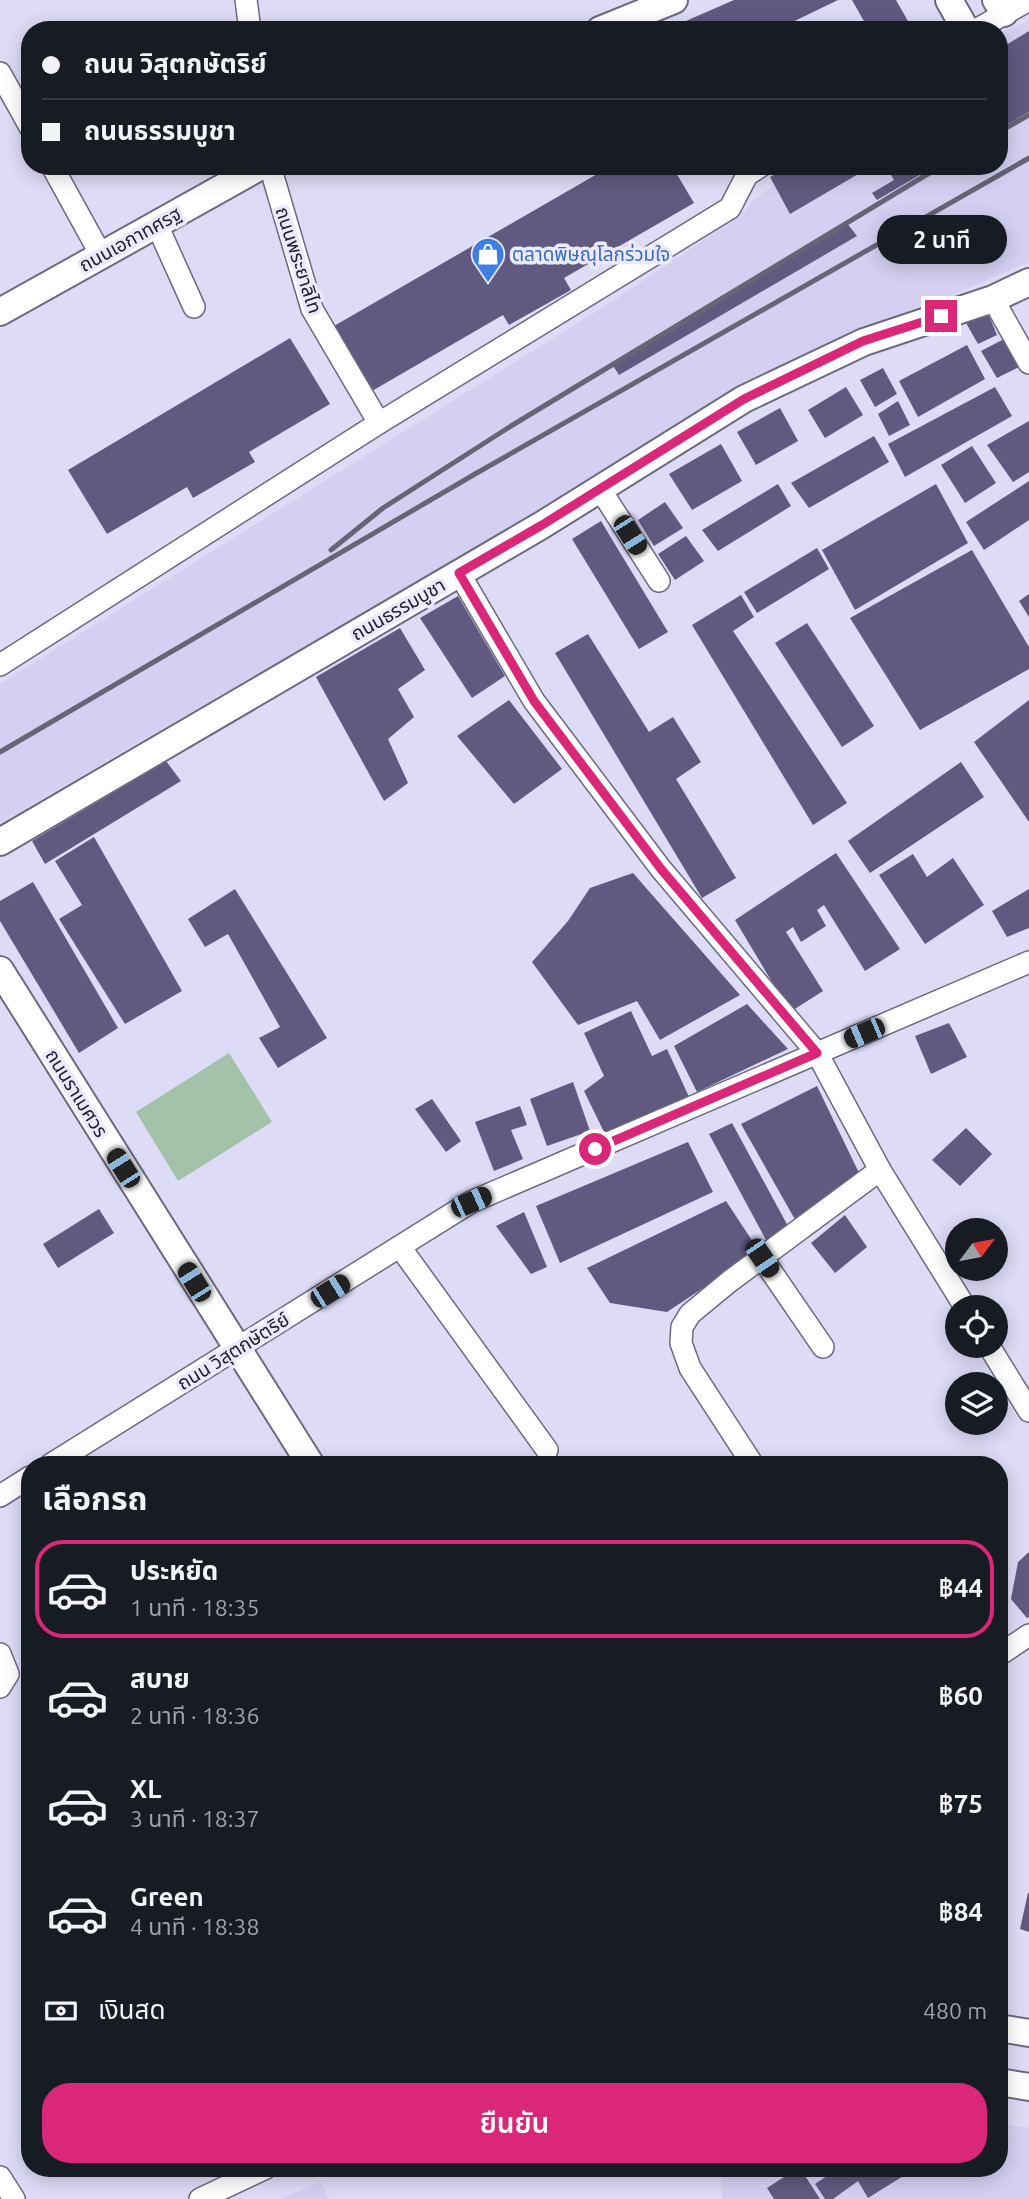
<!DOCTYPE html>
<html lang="th">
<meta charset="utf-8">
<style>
:root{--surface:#171b24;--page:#20242c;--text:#f1f3f6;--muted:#9ea1a6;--line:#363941;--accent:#db2777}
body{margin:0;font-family:Ubuntu,"Noto Sans Thai",sans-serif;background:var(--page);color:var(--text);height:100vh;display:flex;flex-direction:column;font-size:26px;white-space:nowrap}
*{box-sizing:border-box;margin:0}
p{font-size:23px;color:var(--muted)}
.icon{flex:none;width:38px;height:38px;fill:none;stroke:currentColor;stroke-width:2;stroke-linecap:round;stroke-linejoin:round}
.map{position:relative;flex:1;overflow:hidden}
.details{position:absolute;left:21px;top:1456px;width:987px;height:721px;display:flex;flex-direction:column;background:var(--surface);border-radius:28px;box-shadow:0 4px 18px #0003}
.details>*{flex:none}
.top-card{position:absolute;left:21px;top:21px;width:987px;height:154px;border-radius:28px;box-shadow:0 4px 18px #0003;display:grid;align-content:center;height:154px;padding:0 21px;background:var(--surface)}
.needle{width:46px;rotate:58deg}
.controls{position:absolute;left:945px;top:1218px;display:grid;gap:14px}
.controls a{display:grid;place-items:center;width:63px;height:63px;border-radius:50%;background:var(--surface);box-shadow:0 4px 18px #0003;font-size:35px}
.end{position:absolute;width:32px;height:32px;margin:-16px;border:9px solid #db2777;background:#fff;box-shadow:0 0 0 4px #fff}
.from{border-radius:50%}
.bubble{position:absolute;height:49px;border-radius:24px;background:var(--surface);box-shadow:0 4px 18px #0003;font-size:23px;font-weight:600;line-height:49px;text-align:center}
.car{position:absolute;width:21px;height:42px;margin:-21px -10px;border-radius:9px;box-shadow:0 0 5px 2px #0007;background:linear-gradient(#222 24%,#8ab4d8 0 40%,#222 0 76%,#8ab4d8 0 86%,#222 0)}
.top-card b{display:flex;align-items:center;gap:24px;height:66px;font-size:26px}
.top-card b+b{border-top:2px solid var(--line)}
.top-card i{width:18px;height:18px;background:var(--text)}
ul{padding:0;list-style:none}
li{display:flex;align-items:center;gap:21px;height:98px;margin:0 14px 10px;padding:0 7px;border:4px solid transparent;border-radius:28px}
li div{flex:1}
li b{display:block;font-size:26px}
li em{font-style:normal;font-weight:600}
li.on{border-color:var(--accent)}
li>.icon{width:63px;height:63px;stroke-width:1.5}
h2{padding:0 21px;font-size:32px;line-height:84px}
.pay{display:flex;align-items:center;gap:18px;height:77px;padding:0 21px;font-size:26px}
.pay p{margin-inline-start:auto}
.button{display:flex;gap:14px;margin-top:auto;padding:14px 21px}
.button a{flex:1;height:80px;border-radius:28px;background:var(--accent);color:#fff;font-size:28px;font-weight:600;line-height:80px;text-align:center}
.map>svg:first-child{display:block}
.built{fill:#d5d0f2}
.green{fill:#a2c2a9}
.building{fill:#605a80}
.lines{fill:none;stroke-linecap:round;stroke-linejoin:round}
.minor-casing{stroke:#6c6981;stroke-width:24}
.major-casing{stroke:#6c6981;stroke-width:30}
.minor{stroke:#fff;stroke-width:21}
.major{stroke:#fff;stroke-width:26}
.rail{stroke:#676575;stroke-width:5}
.route{stroke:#db2777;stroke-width:9}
.labels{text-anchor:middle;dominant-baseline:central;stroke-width:7;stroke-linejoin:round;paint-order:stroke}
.street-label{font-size:19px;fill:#22202a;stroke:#ece9ff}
.shop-label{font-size:19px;fill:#366cbe;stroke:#ece9ff;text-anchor:start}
</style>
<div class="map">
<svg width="1029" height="2199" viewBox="0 0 1029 2199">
<rect width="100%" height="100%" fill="#dedbf6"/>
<!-- built -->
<g class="built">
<path d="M1029,20V262L880,326L497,534L0,823V684L605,306L742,214L753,200L801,166H999V35Z"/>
<path d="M999,2123L1029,2128V2199H722L721,2168H999Z"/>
<path d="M320,2182L329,2199H281Z"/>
</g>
<!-- green -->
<path class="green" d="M229,1053L272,1122L178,1181L136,1112Z"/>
<!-- building -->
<g class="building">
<path d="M734,0H838L776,30H682L679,24Z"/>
<path d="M852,0H896L913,30H855L865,23Z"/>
<path d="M1029,31V112L999,129V60L1008,55L1003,47Z"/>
<path d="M611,166H672L694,203L564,278L571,290L509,325L503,315L372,391L334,326Z"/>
<path d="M790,166H872L790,214L770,177Z"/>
<path d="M886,166H935L877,200L872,193L894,180Z"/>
<path d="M846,222L857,236L619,375L612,364Z"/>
<path d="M988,313L997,335L978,344L966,323Z"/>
<path d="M290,338L330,404L249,452L255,462L193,498L187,487L107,534L68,470Z"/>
<path d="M1004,339L1019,367L997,378L981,351Z"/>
<path d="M967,345L985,379L918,417L899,381Z"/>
<path d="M883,368L897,394L875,407L860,380Z"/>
<path d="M846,387L863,415L825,438L808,410Z"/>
<path d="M995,387L1012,416L905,477L888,444Z"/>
<path d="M898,401L910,425L889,436L878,414Z"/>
<path d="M780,408L798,441L756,465L737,432Z"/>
<path d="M1029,421V472L1013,482L987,445Z"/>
<path d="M874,436L889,462L809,508L791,483Z"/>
<path d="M721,444L742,481L692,510L669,474Z"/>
<path d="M972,446L996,483L965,503L941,465Z"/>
<path d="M1029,481V520L984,550L966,522Z"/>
<path d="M778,484L791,506L718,551L702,530Z"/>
<path d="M936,484L968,543L855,610L822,550Z"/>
<path d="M665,502L683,528L654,546L638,520Z"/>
<path d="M601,521L668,632L639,649L572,539Z"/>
<path d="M686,536L704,561L675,580L658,554Z"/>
<path d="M817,548L829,569L757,613L744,592Z"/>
<path d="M972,550L1029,647V669L920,730L850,618Z"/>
<path d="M1029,594V617L1019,601Z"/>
<path d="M741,595L754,617L733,631L847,803L813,825L692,625Z"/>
<path d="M458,596L505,676L472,698L420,618Z"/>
<path d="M807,623L874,726L842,747L775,643Z"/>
<path d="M400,628L425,670L398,689L414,717L388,739L408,783L384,801L316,677Z"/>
<path d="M588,634L649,732L673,717L701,762L676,779L736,878L702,898L555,653Z"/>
<path d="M509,700L562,769L514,804L457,736Z"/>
<path d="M1029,700V822L974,742Z"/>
<path d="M166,761L181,781L45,864L32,841Z"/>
<path d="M961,762L984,797L870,873L848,841Z"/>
<path d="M94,837L182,991L125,1024L59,919L82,905L55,861Z"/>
<path d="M836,853L900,949L865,971L824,905L817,910L826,926L801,942L793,927L786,932L823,991L790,1012L735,920Z"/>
<path d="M913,854L927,877L953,858L984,905L925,944L879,875Z"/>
<path d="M633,873L740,995L660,1040L637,1001L578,1025L532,962L568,921L590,888Z"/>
<path d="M33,882L118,1028L79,1053L0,921V901Z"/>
<path d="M235,889L327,1038L278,1068L259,1038L280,1027L228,934L205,947L188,919Z"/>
<path d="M1029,889V928L1007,937L992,911Z"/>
<path d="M747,1004L788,1049L697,1092L674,1046Z"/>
<path d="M631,1011L652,1056L667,1049L690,1099L604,1132L584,1091L604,1076L584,1033Z"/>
<path d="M949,1023L967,1057L931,1074L915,1036Z"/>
<path d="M573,1082L590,1131L547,1146L530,1099Z"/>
<path d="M817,1086L861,1177L797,1223L741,1124Z"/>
<path d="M432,1099L461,1141L446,1152L415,1109Z"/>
<path d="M520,1106L527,1125L511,1130L523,1159L494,1171L475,1122Z"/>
<path d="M732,1123L789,1228L766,1240L709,1134Z"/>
<path d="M966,1128L992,1154L960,1186L932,1160Z"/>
<path d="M688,1142L713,1192L560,1263L536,1206Z"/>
<path d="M726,1201L759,1251L667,1312L610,1303L587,1268Z"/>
<path d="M99,1209L114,1233L58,1268L43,1244Z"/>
<path d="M524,1212L547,1267L531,1274L496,1226Z"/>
<path d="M845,1215L867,1247L835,1273L811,1243Z"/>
<path d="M1029,1552V1617L1027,1618L1011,1599L1018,1562Z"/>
<path d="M1028,1893H1029V1932L1020,1929Z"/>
<path d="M798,2168H800L820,2199H774L767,2188Z"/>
<path d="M839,2168H916L868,2198L858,2181L833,2199H825L815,2184Z"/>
</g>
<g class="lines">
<defs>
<g id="minor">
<path d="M246,0L250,30"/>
<path d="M976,30L1029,0"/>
<path d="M0,73L30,127"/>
<path d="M52,166L101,255"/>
<path d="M270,166L312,309L379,423"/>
<path d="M157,225L194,307"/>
<path d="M993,299L1029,363"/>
<path d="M600,489L659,581"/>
<path d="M459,573L534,701L661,869L817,1053L880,1170L965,1307"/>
<path d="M0,665L379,423L730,208L747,175L761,166"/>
<path d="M400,1247L547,1450"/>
<path d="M762,1258L823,1347"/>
<path d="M989,1346L1029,1411"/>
<path d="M50,1465L471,1202L1029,962"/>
<path d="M753,1465L690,1368L681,1343L682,1327L690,1314L730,1281L880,1170"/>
<path d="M0,1496L30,1477"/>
<path d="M0,1654L8,1674L0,1687"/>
<path d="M999,1655L1029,1635"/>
<path d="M0,2177L14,2199"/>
<path d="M200,2199L266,2168"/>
</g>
<g id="major">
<path d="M949,0L966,30"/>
<path d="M996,0L1004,13"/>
<path d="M600,30L674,0"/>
<path d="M0,312L261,166"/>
<path d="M0,842L542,525L744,399L864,342L993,299L1029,282"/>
<path d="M0,970L311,1465"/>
<path d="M999,2028L1029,2033"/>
<path d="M999,2082L1029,2087"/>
</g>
</defs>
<!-- minor casing -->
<use href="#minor" class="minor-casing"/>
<!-- major casing -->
<use href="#major" class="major-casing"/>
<!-- minor -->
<use href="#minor" class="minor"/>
<!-- major -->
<use href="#major" class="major"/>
<!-- rail -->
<g class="rail">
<path d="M999,132L1029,115"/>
<path d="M331,550L383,508L511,426L941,166"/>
<path d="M0,752L475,474L1029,158"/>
</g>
</g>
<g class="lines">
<!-- route -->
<path class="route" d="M595,1149L817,1053L661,869L534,701L459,573L542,525L744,399L863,341L941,316"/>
</g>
<!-- icons -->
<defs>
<symbol id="shop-pin" viewBox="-11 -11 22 30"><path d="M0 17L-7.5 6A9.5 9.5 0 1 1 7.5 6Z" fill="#3f7fe0" stroke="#ece9ff"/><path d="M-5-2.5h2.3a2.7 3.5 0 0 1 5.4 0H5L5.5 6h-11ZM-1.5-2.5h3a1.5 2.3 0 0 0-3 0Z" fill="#fff"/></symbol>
</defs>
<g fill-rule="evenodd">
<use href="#shop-pin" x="469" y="235" width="38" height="52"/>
</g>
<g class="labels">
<!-- street labels -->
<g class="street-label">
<text transform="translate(130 239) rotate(-29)">ถนนเอกาทศรฐ</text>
<text transform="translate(299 260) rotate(72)">ถนนพระยาลิไท</text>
<text transform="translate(398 609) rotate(-30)">ถนนธรรมบูชา</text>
<text transform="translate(77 1093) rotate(58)">ถนนราเมศวร</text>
<text transform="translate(233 1351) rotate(-32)">ถนน วิสุตกษัตริย์</text>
</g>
<!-- shop labels -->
<g class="shop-label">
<text x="512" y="254">ตลาดพิษณุโลกร่วมใจ</text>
</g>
</g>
</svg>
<div class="controls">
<a><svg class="needle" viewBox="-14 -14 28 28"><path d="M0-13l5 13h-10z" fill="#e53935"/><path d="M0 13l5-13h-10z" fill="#9ea1a6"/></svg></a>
<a><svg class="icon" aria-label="locate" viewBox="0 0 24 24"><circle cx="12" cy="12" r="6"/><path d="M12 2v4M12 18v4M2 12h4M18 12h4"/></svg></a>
<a><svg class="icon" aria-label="layers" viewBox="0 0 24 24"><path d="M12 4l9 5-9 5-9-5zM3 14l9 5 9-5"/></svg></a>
</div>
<i class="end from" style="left:595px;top:1149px"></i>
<i class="end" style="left:941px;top:316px"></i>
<div class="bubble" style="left:877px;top:215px;width:130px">2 นาที</div>
<i class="car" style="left:630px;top:535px;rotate:148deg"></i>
<i class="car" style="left:864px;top:1033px;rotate:247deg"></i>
<i class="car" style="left:123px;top:1168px;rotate:328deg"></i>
<i class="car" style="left:471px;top:1202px;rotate:66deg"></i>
<i class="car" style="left:762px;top:1258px;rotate:146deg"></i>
<i class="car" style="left:194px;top:1282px;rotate:328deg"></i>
<i class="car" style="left:330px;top:1291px;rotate:58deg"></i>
<div class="top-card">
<b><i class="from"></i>ถนน วิสุตกษัตริย์</b>
<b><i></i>ถนนธรรมบูชา</b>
</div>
<section class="details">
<h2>เลือกรถ</h2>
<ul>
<li class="on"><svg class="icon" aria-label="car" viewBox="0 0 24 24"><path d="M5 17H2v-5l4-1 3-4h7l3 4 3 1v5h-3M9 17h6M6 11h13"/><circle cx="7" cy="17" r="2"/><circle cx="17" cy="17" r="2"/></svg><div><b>ประหยัด</b><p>1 นาที · 18:35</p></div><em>฿44</em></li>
<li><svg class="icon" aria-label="car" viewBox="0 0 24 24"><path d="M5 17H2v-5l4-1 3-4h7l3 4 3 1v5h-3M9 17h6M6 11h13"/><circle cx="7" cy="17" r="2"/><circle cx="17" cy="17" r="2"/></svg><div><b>สบาย</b><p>2 นาที · 18:36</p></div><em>฿60</em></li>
<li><svg class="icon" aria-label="car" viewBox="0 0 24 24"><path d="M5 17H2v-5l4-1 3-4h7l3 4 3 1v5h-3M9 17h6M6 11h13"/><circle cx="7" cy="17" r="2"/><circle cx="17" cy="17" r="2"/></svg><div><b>XL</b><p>3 นาที · 18:37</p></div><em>฿75</em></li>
<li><svg class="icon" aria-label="car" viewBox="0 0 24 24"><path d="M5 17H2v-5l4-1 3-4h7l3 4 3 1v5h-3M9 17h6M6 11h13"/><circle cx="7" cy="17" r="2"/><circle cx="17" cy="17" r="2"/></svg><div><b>Green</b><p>4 นาที · 18:38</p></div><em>฿84</em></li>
</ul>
<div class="pay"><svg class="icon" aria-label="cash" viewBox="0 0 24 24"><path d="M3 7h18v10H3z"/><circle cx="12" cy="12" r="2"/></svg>เงินสด<p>480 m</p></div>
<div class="button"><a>ยืนยัน</a></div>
</section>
</div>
